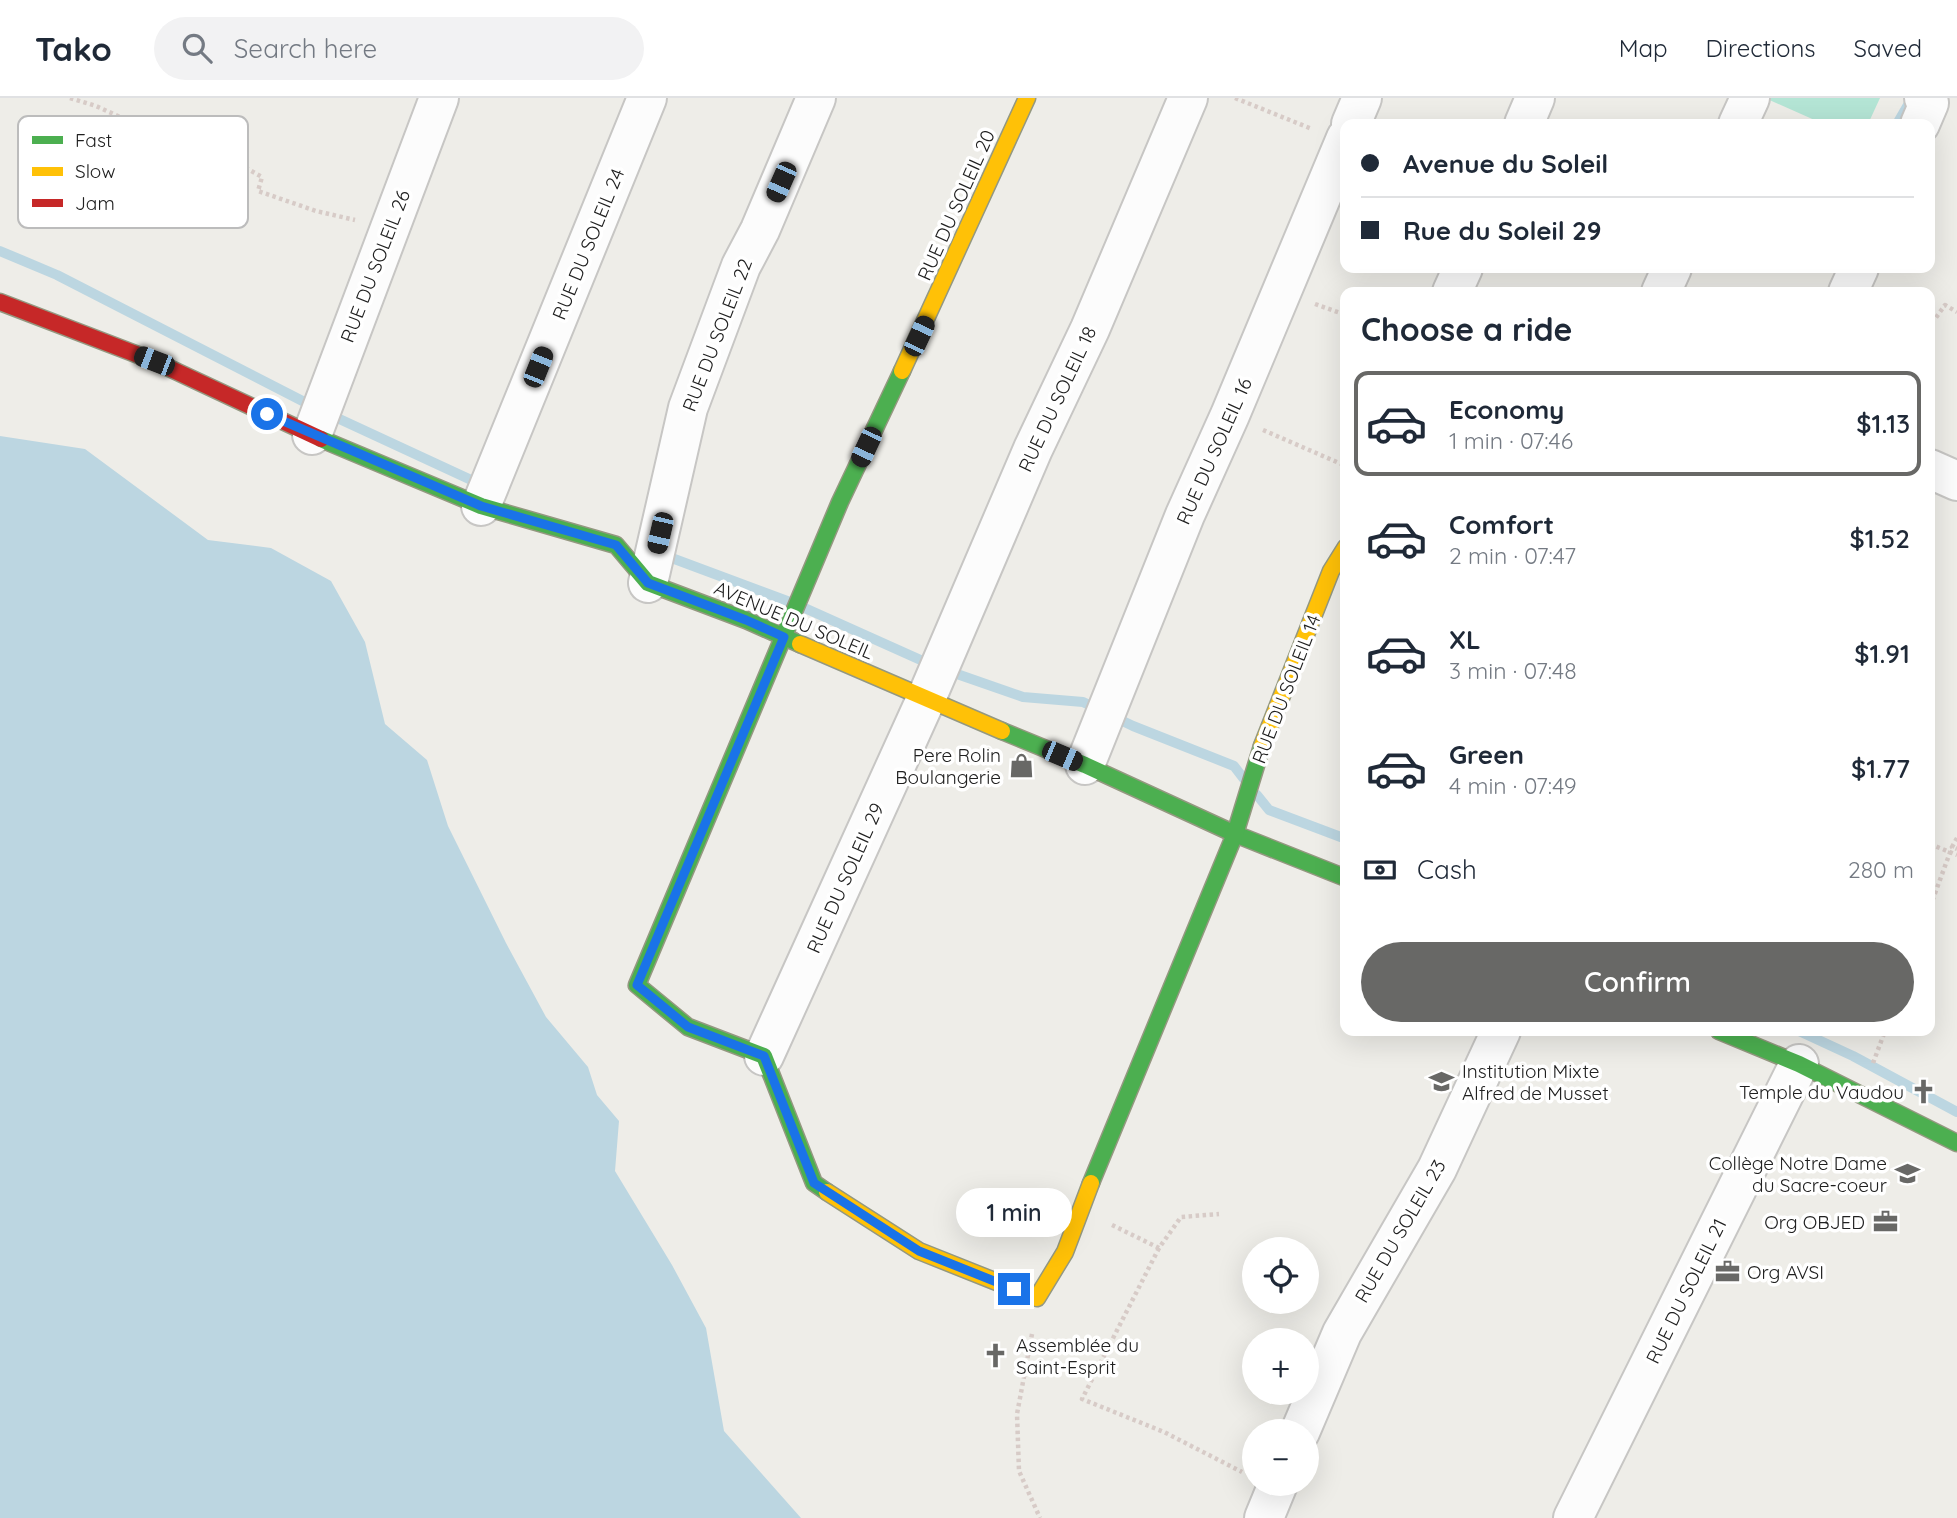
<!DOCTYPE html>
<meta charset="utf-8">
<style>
:root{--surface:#fff;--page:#f2f2f3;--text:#1f2937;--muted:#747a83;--line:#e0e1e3;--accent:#686866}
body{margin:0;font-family:Quicksand,sans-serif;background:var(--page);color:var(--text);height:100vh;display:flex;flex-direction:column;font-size:26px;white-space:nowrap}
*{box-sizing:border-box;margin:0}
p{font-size:23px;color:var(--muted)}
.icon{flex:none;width:38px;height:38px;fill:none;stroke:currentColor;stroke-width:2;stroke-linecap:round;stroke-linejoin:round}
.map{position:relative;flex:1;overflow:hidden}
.side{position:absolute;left:1340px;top:189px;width:595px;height:749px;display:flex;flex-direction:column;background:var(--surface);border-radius:14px;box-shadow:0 7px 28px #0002}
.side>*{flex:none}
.guide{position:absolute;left:1340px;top:21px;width:595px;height:154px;border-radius:14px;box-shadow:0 7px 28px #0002;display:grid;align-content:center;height:154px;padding:0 21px;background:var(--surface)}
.controls{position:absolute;left:1242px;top:1139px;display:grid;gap:14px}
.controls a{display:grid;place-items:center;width:77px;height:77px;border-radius:50%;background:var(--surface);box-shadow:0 7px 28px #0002;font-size:35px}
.end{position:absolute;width:32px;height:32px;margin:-16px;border:9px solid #1a73e8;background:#fff;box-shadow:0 0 0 4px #fff}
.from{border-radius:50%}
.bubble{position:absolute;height:49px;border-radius:24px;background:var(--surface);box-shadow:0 7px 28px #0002;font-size:23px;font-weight:600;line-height:49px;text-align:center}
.car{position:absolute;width:21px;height:42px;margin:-21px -10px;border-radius:9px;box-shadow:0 0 5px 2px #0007;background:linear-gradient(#222 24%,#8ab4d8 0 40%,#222 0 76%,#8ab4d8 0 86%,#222 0)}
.guide b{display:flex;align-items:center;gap:24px;height:66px;font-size:26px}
.guide b+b{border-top:2px solid var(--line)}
.guide i{width:18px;height:18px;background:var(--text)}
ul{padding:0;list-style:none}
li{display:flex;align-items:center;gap:21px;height:105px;margin:0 14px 10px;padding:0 7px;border:4px solid transparent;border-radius:14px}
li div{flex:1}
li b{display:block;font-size:26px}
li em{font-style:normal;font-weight:600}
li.on{border-color:var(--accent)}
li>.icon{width:63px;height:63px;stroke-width:1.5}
h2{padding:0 21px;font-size:32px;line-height:84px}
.pay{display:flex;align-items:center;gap:18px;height:77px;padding:0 21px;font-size:26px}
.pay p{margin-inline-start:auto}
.cta{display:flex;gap:14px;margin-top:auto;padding:14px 21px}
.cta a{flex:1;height:80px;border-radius:42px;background:var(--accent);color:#fff;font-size:28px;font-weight:600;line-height:80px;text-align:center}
header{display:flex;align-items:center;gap:42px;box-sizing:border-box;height:98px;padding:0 35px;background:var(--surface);border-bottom:2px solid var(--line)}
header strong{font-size:33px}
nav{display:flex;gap:38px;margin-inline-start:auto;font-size:24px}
.search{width:490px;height:63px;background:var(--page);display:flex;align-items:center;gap:18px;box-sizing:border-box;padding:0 24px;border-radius:38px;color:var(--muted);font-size:26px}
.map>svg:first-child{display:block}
.pitch{fill:#b4e5d5}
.water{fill:#bcd6e1}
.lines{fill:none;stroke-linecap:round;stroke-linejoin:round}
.stream{stroke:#bcd6e1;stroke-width:10}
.street-casing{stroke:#c7c6c4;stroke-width:42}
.fast-casing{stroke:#949880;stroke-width:19}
.slow-casing{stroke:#949880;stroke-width:19}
.jam-casing{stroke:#949880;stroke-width:19}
.path{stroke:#d7cbc7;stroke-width:4.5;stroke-dasharray:3.5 3.5;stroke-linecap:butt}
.street{stroke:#fcfcfc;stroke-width:38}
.fast{stroke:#4caf50;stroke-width:16}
.slow{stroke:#ffc107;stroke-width:16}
.jam{stroke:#c62828;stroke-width:16}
.route{stroke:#1a73e8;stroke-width:9}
.labels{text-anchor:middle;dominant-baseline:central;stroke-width:7;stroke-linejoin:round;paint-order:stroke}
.street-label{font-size:19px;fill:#202020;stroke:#fff}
.poi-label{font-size:19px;fill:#202020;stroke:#fff;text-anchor:end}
.key{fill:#fff;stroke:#bcbcbc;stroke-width:2}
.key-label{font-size:19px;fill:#202020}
</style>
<header>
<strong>Tako</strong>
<div class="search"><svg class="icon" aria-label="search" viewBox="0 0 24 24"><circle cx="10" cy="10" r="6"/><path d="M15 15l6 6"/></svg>Search here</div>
<nav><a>Map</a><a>Directions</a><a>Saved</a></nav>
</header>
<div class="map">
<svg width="1957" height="1420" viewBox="0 0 1957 1420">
<rect width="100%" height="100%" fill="#eeede8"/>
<!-- pitch -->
<path class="pitch" d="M1765,0H1880L1868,26H1818L1819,24Z"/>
<!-- water -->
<path class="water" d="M0,338L85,351L208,442L271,450L331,483L365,544L385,626L427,662L448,728L506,845L546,919L588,969L597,997L619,1023L615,1073L672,1167L706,1230L724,1333L801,1420H0Z"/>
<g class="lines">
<!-- stream -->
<g class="stream">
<path d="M1897,26L1912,0"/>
<path d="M0,153L57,177L320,312L482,387"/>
<path d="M661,456L798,507L934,568L1023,599L1083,604L1133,628L1234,668L1244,681"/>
<path d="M1257,697L1269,712L1346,741"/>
<path d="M1799,933L1853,958L1957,1014"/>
</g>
<defs>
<g id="street">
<path d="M1351,26L1362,0"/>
<path d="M1524,26L1535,0"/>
<path d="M1738,26L1750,0"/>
<path d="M1920,26L1929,5L1924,0"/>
<path d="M1452,194L1463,170"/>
<path d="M1661,194L1672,170"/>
<path d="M1848,194L1859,170"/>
<path d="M312,337L439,0"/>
<path d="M1930,371L1957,383"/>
<path d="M481,408L647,0"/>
<path d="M648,485L688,310L741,168L760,132L816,0"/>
<path d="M1085,667L1185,417L1230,317L1346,40"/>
<path d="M764,958L926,601L1033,351L1090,231L1188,0"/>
<path d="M1300,1334L1342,1235L1437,1071L1501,933"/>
<path d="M1264,1420L1278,1386"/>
<path d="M1573,1420L1799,966"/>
</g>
<g id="fast">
<path d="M321,341L481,408L616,447L648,485L746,522L800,546"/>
<path d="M1002,633L1085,667L1235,736L1346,780"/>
<path d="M1719,933L1799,966L1957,1045"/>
<path d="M1091,1085L1235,736L1262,648"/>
<path d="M827,1094L814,1085L764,958L688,929L637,887L840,404L902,273"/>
</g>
<g id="slow">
<path d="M902,273L1027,0"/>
<path d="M800,546L1002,633"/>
<path d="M1262,648L1331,473L1346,449"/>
<path d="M827,1094L919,1153L1037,1200L1065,1154L1091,1085"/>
</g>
<path id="jam" d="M0,204L154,263L321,341"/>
</defs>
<!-- street casing -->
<use href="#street" class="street-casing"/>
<!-- fast casing -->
<use href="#fast" class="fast-casing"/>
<!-- slow casing -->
<use href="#slow" class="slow-casing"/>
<!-- jam casing -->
<use href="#jam" class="jam-casing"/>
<!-- path -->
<g class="path">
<path d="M70,0L96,8L131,24L227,59L262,79L258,93L316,113L355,122"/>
<path d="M1235,0L1312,31"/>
<path d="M1315,206L1346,217"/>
<path d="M1930,220L1935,221L1945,207L1957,214"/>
<path d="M1263,332L1346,368"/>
<path d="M1957,740L1952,749L1957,751"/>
<path d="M1930,746L1957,757"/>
<path d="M1930,809L1952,749"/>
<path d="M1873,965L1885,933"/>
<path d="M1112,1127L1159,1150L1181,1119L1219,1116"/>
<path d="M1159,1150L1082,1301L1164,1334L1242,1374"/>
<path d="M1032,1236L1017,1316L1019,1373L1040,1420"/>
</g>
<!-- street -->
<use href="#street" class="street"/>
<!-- fast -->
<use href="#fast" class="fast"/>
<!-- slow -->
<use href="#slow" class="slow"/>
<!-- jam -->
<use href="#jam" class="jam"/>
</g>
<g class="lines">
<!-- route -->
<path class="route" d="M267,316L481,408L616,447L648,485L746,522L784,539L637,887L688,929L764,958L814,1085L919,1153L1014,1191"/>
</g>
<!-- icons -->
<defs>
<symbol id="shop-bare" viewBox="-9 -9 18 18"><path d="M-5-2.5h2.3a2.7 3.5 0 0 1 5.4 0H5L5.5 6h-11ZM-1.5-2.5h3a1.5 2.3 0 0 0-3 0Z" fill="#686866" stroke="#fff" stroke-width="2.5" paint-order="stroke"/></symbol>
<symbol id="school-bare" viewBox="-9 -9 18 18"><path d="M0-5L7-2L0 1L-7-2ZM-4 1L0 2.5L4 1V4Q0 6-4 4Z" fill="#686866" stroke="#fff" stroke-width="2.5" paint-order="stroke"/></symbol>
<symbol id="church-bare" viewBox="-9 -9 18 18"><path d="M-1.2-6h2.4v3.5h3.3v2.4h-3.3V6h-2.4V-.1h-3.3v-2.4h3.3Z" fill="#686866" stroke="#fff" stroke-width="2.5" paint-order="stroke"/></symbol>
<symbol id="office-bare" viewBox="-9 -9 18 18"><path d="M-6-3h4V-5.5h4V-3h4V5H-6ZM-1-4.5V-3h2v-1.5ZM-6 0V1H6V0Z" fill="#686866" stroke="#fff" stroke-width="2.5" paint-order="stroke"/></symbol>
</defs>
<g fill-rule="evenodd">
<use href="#shop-bare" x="1004" y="650" width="35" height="35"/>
<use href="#school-bare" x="1424" y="966" width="35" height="35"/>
<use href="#church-bare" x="1906" y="976" width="35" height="35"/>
<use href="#school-bare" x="1890" y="1058" width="35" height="35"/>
<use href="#office-bare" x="1868" y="1106" width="35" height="35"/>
<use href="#office-bare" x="1710" y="1156" width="35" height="35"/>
<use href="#church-bare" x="978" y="1240" width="35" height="35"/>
</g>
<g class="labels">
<!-- street labels -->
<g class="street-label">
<text transform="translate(956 107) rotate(-66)">RUE DU SOLEIL 20</text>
<text transform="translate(588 146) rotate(-68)">RUE DU SOLEIL 24</text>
<text transform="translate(375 168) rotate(-69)">RUE DU SOLEIL 26</text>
<text transform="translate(717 237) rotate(-69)">RUE DU SOLEIL 22</text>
<text transform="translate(1057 301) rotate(-65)">RUE DU SOLEIL 18</text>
<text transform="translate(1214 353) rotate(-66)">RUE DU SOLEIL 16</text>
<text transform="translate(794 522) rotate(23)">AVENUE DU SOLEIL</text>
<text transform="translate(1286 591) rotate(-69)">RUE DU SOLEIL 14</text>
<text transform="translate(845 780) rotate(-66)">RUE DU SOLEIL 29</text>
<text transform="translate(1400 1133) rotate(-60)">RUE DU SOLEIL 23</text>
<text transform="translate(1686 1193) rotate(-64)">RUE DU SOLEIL 21</text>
</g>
<!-- poi labels -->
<g class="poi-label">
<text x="1001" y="657">Pere Rolin<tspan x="1001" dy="22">Boulangerie</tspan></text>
<text x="1462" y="973" text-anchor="start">Institution Mixte<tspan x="1462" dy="22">Alfred de Musset</tspan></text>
<text x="1904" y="994">Temple du Vaudou</text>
<text x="1887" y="1065">Collège Notre Dame<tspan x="1887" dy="22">du Sacre-coeur</tspan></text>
<text x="1865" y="1124">Org OBJED</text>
<text x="1747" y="1174" text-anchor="start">Org AVSI</text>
<text x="1016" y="1247" text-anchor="start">Assemblée du<tspan x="1016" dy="22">Saint-Esprit</tspan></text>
</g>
</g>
<!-- legend -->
<rect x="18" y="18" width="230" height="112" rx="10" class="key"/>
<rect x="32" y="38" width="31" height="8" fill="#4caf50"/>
<rect x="32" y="69" width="31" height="9" fill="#ffc107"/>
<rect x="32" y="101" width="31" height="8" fill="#c62828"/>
<g class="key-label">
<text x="75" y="49">Fast</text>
<text x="75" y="80">Slow</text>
<text x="75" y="112">Jam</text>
</g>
</svg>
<div class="controls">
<a><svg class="icon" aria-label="locate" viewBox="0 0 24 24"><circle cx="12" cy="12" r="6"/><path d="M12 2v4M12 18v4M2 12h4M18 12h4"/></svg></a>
<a>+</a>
<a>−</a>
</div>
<i class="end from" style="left:267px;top:316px"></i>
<i class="end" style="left:1014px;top:1191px"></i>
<div class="bubble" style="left:956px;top:1090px;width:116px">1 min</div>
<i class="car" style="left:781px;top:84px;rotate:204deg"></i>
<i class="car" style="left:919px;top:238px;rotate:25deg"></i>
<i class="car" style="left:154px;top:263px;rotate:291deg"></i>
<i class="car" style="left:538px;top:269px;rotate:22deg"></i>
<i class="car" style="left:866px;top:349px;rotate:205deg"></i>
<i class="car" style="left:660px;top:435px;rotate:193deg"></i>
<i class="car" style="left:1062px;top:658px;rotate:113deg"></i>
<div class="guide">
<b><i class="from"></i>Avenue du Soleil</b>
<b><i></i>Rue du Soleil 29</b>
</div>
<section class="side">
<h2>Choose a ride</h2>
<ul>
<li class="on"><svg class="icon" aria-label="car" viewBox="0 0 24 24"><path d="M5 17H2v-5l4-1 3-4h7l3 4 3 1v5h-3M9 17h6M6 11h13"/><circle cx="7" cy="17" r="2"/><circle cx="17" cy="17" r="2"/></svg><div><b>Economy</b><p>1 min · 07:46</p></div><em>$1.13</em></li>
<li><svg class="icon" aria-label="car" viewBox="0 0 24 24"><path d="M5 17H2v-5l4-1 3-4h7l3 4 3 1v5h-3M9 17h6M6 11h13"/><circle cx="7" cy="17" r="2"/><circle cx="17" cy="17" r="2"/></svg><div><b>Comfort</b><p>2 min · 07:47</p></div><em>$1.52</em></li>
<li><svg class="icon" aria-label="car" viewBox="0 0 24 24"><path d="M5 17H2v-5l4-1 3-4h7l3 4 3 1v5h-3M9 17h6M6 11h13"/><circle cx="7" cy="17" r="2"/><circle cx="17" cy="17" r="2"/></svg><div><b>XL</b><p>3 min · 07:48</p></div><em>$1.91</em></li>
<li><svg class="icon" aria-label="car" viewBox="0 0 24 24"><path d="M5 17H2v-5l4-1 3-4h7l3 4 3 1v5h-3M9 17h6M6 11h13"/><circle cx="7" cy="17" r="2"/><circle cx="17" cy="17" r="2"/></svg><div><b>Green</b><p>4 min · 07:49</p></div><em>$1.77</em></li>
</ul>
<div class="pay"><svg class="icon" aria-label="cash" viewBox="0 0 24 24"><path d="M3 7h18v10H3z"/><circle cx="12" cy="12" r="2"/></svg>Cash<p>280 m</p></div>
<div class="cta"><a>Confirm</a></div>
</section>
</div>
